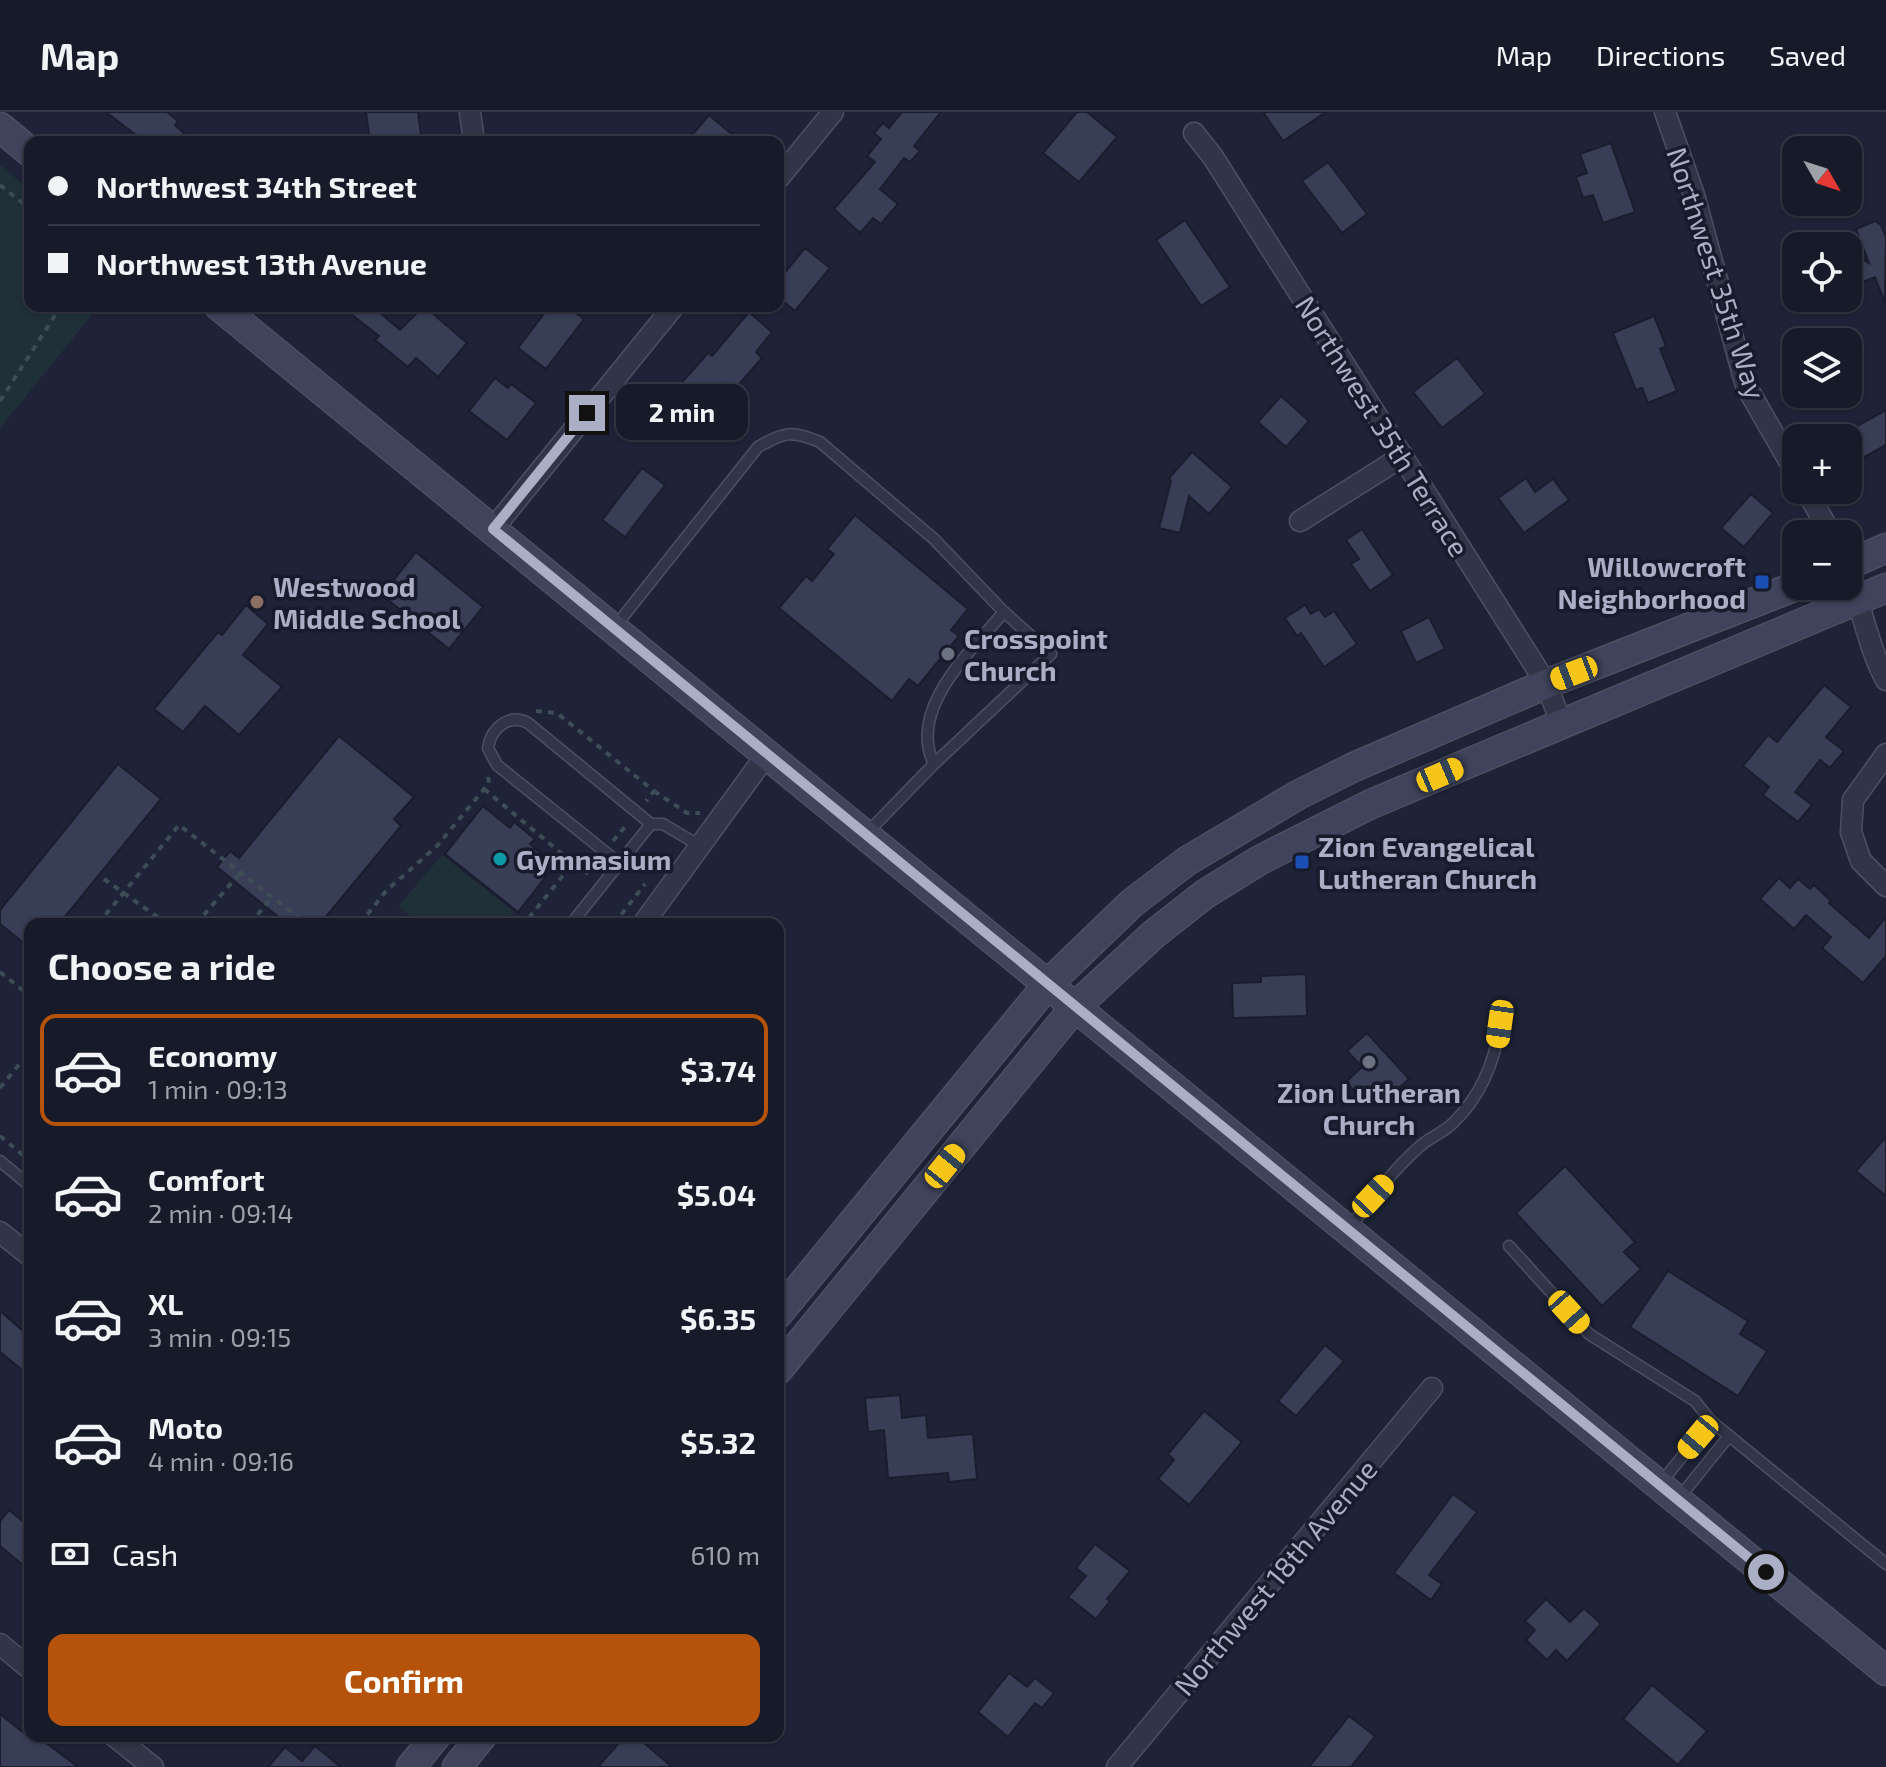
<!DOCTYPE html>
<meta charset="utf-8">
<style>
:root{--surface:#161a29;--page:#232735;--text:#f1f3f6;--muted:#9ea1a8;--line:#353846;--accent:#b45309}
body{margin:0;font-family:"Exo 2",sans-serif;background:var(--page);color:var(--text);height:100vh;display:flex;flex-direction:column;font-size:30px;white-space:nowrap}
*{box-sizing:border-box;margin:0}
p{font-size:26px;color:var(--muted)}
.icon{flex:none;width:44px;height:44px;fill:none;stroke:currentColor;stroke-width:2;stroke-linecap:round;stroke-linejoin:round}
.map{position:relative;flex:1;overflow:hidden}
.side{position:absolute;left:24px;top:806px;width:760px;height:824px;display:flex;flex-direction:column;background:var(--surface);border-radius:16px;box-shadow:0 2px 6px #0004,0 0 0 2px var(--line)}
.side>*{flex:none}
.top-card{position:absolute;left:24px;top:24px;width:760px;height:176px;border-radius:16px;box-shadow:0 2px 6px #0004,0 0 0 2px var(--line);display:grid;align-content:center;height:176px;padding:0 24px;background:var(--surface)}
.needle{width:52px;rotate:129deg}
.controls{position:absolute;left:1782px;top:24px;display:grid;gap:16px}
.controls a{display:grid;place-items:center;width:80px;height:80px;border-radius:16px;background:var(--surface);box-shadow:0 2px 6px #0004,0 0 0 2px var(--line);font-size:40px}
.end{position:absolute;width:36px;height:36px;margin:-18px;border:10px solid #abafc5;background:#111;box-shadow:0 0 0 4px #111}
.from{border-radius:50%}
.bubble{position:absolute;height:56px;border-radius:16px;background:var(--surface);box-shadow:0 2px 6px #0004,0 0 0 2px var(--line);font-size:26px;font-weight:700;line-height:56px;text-align:center}
.car{position:absolute;width:24px;height:48px;margin:-24px -12px;border-radius:10px;box-shadow:0 0 6px 2px #0007;background:linear-gradient(#f5c518 24%,#345 0 40%,#f5c518 0 76%,#345 0 86%,#f5c518 0)}
.top-card b{display:flex;align-items:center;gap:28px;height:76px;font-size:30px}
.top-card b+b{border-top:2px solid var(--line)}
.top-card i{width:20px;height:20px;background:var(--text)}
ul{padding:0;list-style:none}
li{display:flex;align-items:center;gap:24px;height:112px;margin:0 16px 12px;padding:0 8px;border:4px solid transparent;border-radius:16px}
li div{flex:1}
li b{display:block;font-size:30px}
li em{font-style:normal;font-weight:700}
li.current{border-color:var(--accent)}
li>.icon{width:72px;height:72px;stroke-width:1.5}
h2{padding:0 24px;font-size:36px;line-height:96px}
.pay{display:flex;align-items:center;gap:20px;height:88px;padding:0 24px;font-size:30px}
.pay p{margin-inline-start:auto}
.cta{display:flex;gap:16px;margin-top:auto;padding:16px 24px}
.cta a{flex:1;height:92px;border-radius:16px;background:var(--accent);color:#fff;font-size:32px;font-weight:700;line-height:92px;text-align:center}
header{display:flex;align-items:center;gap:48px;box-sizing:border-box;height:112px;padding:0 40px;background:var(--surface);border-bottom:2px solid var(--line)}
header strong{font-size:38px}
nav{display:flex;gap:44px;margin-inline-start:auto;font-size:28px}
.map>svg:first-child{display:block}
.green{fill:#203038}
.building{fill:#393e57;stroke:#191d2d;stroke-width:2}
.lines{fill:none;stroke-linecap:round;stroke-linejoin:round}
.service-casing{stroke:#4c5063;stroke-width:13}
.minor-casing{stroke:#4c5063;stroke-width:23}
.secondary-casing{stroke:#4c5063;stroke-width:31}
.path{stroke:#3d4d55;stroke-width:4;stroke-dasharray:6 6;stroke-linecap:butt}
.service{stroke:#313547;stroke-width:10}
.minor{stroke:#313547;stroke-width:20}
.secondary{stroke:#3f435b;stroke-width:28}
.route{stroke:#abafc5;stroke-width:10}
.transit-dot{fill:#1a4fb4;stroke:#171b2b;stroke-width:3}
.education-dot{fill:#8d6e63;stroke:#171b2b;stroke-width:3}
.worship-dot{fill:#6b7280;stroke:#171b2b;stroke-width:3}
.culture-dot{fill:#0f9aa8;stroke:#171b2b;stroke-width:3}
.labels{text-anchor:middle;dominant-baseline:central;stroke-width:7;stroke-linejoin:round;paint-order:stroke}
.street-label{font-size:28px;fill:#abafc5;stroke:#171b2b}
.poi-label{font-size:28px;font-weight:bold;fill:#abafc5;stroke:#171b2b;text-anchor:start}
</style>
<header>
<strong>Map</strong>
<nav><a>Map</a><a>Directions</a><a>Saved</a></nav>
</header>
<div class="map">
<svg width="1886" height="1655" viewBox="0 0 1886 1655">
<rect width="100%" height="100%" fill="#1e2337"/>
<!-- green -->
<g class="green">
<path d="M0,53L30,78V194H99L0,316Z"/>
<path d="M442,743L514,800L504,812H420L398,794Z"/>
</g>
<!-- building -->
<g class="building">
<path d="M106,0H167L178,9L175,13L194,30H145Z"/>
<path d="M366,0H418L422,30H370Z"/>
<path d="M902,0H941L914,34L920,39L910,50L904,46L880,77L898,92L881,112L873,106L860,121L834,97L875,50L867,44L881,27L874,21L883,11L889,16Z"/>
<path d="M1077,0H1087L1117,25L1079,70L1043,41Z"/>
<path d="M1263,0H1326L1283,29Z"/>
<path d="M709,3L741,30H686Z"/>
<path d="M1611,31L1635,100L1603,111L1593,83L1583,86L1576,65L1587,61L1580,42Z"/>
<path d="M1328,50L1367,102L1342,121L1302,69Z"/>
<path d="M1185,108L1230,175L1201,194L1156,128Z"/>
<path d="M1875,109L1881,113L1886,125L1885,191L1875,165L1855,173L1848,169V139L1869,151L1856,117Z"/>
<path d="M805,136L830,156L795,199L778,185V169Z"/>
<path d="M341,194H372L400,218L424,194L467,231L438,265L416,246L408,255L375,228L379,224Z"/>
<path d="M550,194H566L584,207L546,257L518,236Z"/>
<path d="M749,200L772,220L756,240L762,246L734,278L726,271L678,326L652,304L708,241L712,244Z"/>
<path d="M1654,204L1666,234L1660,237L1677,279L1648,291L1642,276L1636,278L1613,221Z"/>
<path d="M1457,246L1485,282L1442,316L1413,280Z"/>
<path d="M495,266L508,276L511,272L536,291L507,328L469,299Z"/>
<path d="M1281,284L1309,309L1286,335L1258,310Z"/>
<path d="M1886,298V333L1848,354V319Z"/>
<path d="M1192,340L1232,375L1209,402L1189,384L1180,421L1159,416L1171,369L1169,366Z"/>
<path d="M642,356L665,373L625,425L602,408Z"/>
<path d="M1526,366L1535,380L1553,367L1569,388L1524,421L1498,386Z"/>
<path d="M1751,382L1773,401L1744,435L1721,416Z"/>
<path d="M855,403L968,497L951,518L959,524L918,574L909,567L892,589L779,496L806,464L812,469L834,442L827,437Z"/>
<path d="M1362,417L1393,463L1370,479L1351,452L1359,447L1346,428Z"/>
<path d="M416,440L483,495L449,537L382,483Z"/>
<path d="M246,493L268,512L243,543L282,575L239,623L205,594L183,620L154,597L218,520L222,523Z"/>
<path d="M1305,493L1311,502L1319,497L1325,505L1334,499L1357,532L1324,555L1301,521L1297,524L1285,506Z"/>
<path d="M1429,505L1445,537L1416,551L1401,519Z"/>
<path d="M1824,573L1851,595L1826,625L1844,639L1830,656L1820,648L1795,680L1812,693L1798,710L1763,683L1769,675L1743,654L1768,623L1777,630Z"/>
<path d="M339,624L414,685L394,707L401,714L320,812H287L217,755L230,739L239,746Z"/>
<path d="M118,652L161,687L59,812H30V836L0,812V798Z"/>
<path d="M483,694L510,716L514,710L535,727L530,732L555,753L518,800L445,742Z"/>
<path d="M1779,766L1790,776L1798,767L1810,777L1814,773L1831,789L1829,791L1869,826L1886,805V844L1863,871L1822,836L1831,825L1806,803L1794,817L1760,787Z"/>
<path d="M1306,862L1307,904L1233,906L1232,871L1261,870V864Z"/>
<path d="M1367,921L1409,967L1384,989L1377,981L1365,991L1346,970L1362,955L1347,939Z"/>
<path d="M1886,1025V1084L1856,1059Z"/>
<path d="M1565,1054L1635,1130L1624,1140L1641,1157L1602,1194L1516,1101Z"/>
<path d="M1668,1159L1748,1209L1740,1222L1767,1239L1738,1284L1630,1215Z"/>
<path d="M0,1199L30,1225V1264L0,1240Z"/>
<path d="M1325,1233L1344,1249L1296,1304L1278,1289Z"/>
<path d="M900,1283L902,1306L926,1303L928,1326L973,1322L977,1367L949,1370L948,1361L888,1366L884,1318L868,1320L865,1286Z"/>
<path d="M1204,1299L1242,1330L1189,1393L1158,1367L1174,1348L1168,1342Z"/>
<path d="M1453,1382L1477,1400L1429,1463L1442,1472L1431,1488L1394,1461Z"/>
<path d="M9,1398L30,1415V1459L0,1434V1409Z"/>
<path d="M1095,1432L1130,1459L1107,1487L1110,1489L1096,1507L1068,1485L1086,1464L1076,1456Z"/>
<path d="M1546,1487L1570,1510L1584,1496L1601,1512L1567,1549L1556,1538L1547,1548L1526,1528L1535,1518L1525,1509Z"/>
<path d="M1009,1561L1027,1575L1035,1566L1054,1581L1042,1596L1035,1591L1008,1625L978,1600Z"/>
<path d="M1652,1573L1707,1619L1678,1653L1623,1607Z"/>
<path d="M0,1602L34,1629L37,1624L78,1655H0Z"/>
<path d="M1349,1604L1375,1624L1351,1655H1309Z"/>
<path d="M625,1624H636L672,1655H598Z"/>
<path d="M315,1634L341,1655H268L285,1635L302,1649Z"/>
</g>
<g class="lines">
<defs>
<g id="service">
<path d="M614,516L758,335C785,320 791,318 820,330L934,427L1004,500"/>
<path d="M867,721L934,652L1051,542L1004,500C971,539 907,597 934,652"/>
<path d="M619,751L497,653L488,636C491,616 509,601 528,611L651,712"/>
<path d="M571,812L651,712H663L700,734"/>
<path d="M0,1049L30,1074"/>
<path d="M1350,1116C1370,1088 1392,1059 1418,1036C1428,1026 1443,1021 1453,1011C1481,984 1495,949 1500,912"/>
<path d="M1509,1134L1589,1222L1695,1289L1711,1309L1886,1452"/>
<path d="M1659,1373L1711,1309"/>
<path d="M1679,1386L1729,1324"/>
</g>
<g id="minor">
<path d="M470,0L474,30"/>
<path d="M1665,0L1694,83L1746,274L1796,361"/>
<path d="M1194,21L1213,45L1537,557L1546,572L1562,612"/>
<path d="M778,67L833,0"/>
<path d="M1806,378L1831,422"/>
<path d="M1300,409L1403,344"/>
<path d="M493,417L674,194"/>
<path d="M1848,462C1863,497 1868,535 1886,568"/>
<path d="M1886,642L1853,688L1851,720L1861,749L1886,774"/>
<path d="M643,812L767,642"/>
<path d="M0,1120L30,1144"/>
<path d="M0,1532L30,1557"/>
<path d="M114,1624L153,1655"/>
<path d="M1117,1655L1432,1276"/>
</g>
<g id="secondary">
<path d="M0,15L30,40"/>
<path d="M219,194L1886,1559"/>
<path d="M1848,453L1886,436"/>
<path d="M778,1202L1048,872L1132,791L1187,749L1298,683L1354,655L1546,572L1796,474"/>
<path d="M778,1258L1075,895L1154,822L1205,782L1260,748L1371,692L1886,476"/>
<path d="M411,1655L436,1624"/>
<path d="M457,1655L482,1624"/>
</g>
</defs>
<!-- service casing -->
<use href="#service" class="service-casing"/>
<!-- minor casing -->
<use href="#minor" class="minor-casing"/>
<!-- secondary casing -->
<use href="#secondary" class="secondary-casing"/>
<!-- path -->
<g class="path">
<path d="M0,73L30,97"/>
<path d="M0,289L61,194"/>
<path d="M536,599L557,601L654,679L646,689"/>
<path d="M484,677L573,751L524,812"/>
<path d="M654,679L687,701H700"/>
<path d="M613,729L628,711"/>
<path d="M573,751L587,761L597,749"/>
<path d="M104,767L156,804L175,812"/>
<path d="M98,812L179,713L307,812"/>
<path d="M196,812L241,760"/>
<path d="M250,812L272,785"/>
<path d="M360,812L386,779L437,734L489,671L488,665"/>
<path d="M614,812L645,772"/>
<path d="M0,860L30,884"/>
<path d="M0,976L30,939"/>
<path d="M0,1024L30,1049"/>
</g>
<!-- service -->
<use href="#service" class="service"/>
<!-- minor -->
<use href="#minor" class="minor"/>
<!-- secondary -->
<use href="#secondary" class="secondary"/>
</g>
<g class="lines">
<!-- route -->
<path class="route" d="M587,301L493,417L1766,1460"/>
</g>
<!-- markers -->
<g class="transit-dot">
<rect x="1754" y="462" width="16" height="16" rx="4"/>
<rect x="1294" y="742" width="16" height="16" rx="4"/>
</g>
<circle class="education-dot" cx="257" cy="490" r="8"/>
<g class="worship-dot">
<circle cx="948" cy="542" r="8"/>
<circle cx="1369" cy="950" r="8"/>
</g>
<circle class="culture-dot" cx="500" cy="747" r="8"/>
<g class="labels">
<!-- street labels -->
<g class="street-label">
<text transform="translate(1717 161) rotate(72)">Northwest 35th Way</text>
<text transform="translate(1383 314) rotate(58)">Northwest 35th Terrace</text>
<text transform="translate(1275 1465) rotate(-50)">Northwest 18th Avenue</text>
</g>
<!-- poi labels -->
<g class="poi-label">
<text x="1746" y="454" text-anchor="end">Willowcroft<tspan x="1746" dy="32">Neighborhood</tspan></text>
<text x="273" y="474">Westwood<tspan x="273" dy="32">Middle School</tspan></text>
<text x="964" y="526">Crosspoint<tspan x="964" dy="32">Church</tspan></text>
<text x="1318" y="734">Zion Evangelical<tspan x="1318" dy="32">Lutheran Church</tspan></text>
<text x="516" y="747">Gymnasium</text>
<text x="1369" y="980" text-anchor="middle">Zion Lutheran<tspan x="1369" dy="32">Church</tspan></text>
</g>
</g>
</svg>
<div class="controls">
<a><svg class="needle" viewBox="-14 -14 28 28"><path d="M0-13l5 13h-10z" fill="#e53935"/><path d="M0 13l5-13h-10z" fill="#9ea1a8"/></svg></a>
<a><svg class="icon" aria-label="locate" viewBox="0 0 24 24"><circle cx="12" cy="12" r="6"/><path d="M12 2v4M12 18v4M2 12h4M18 12h4"/></svg></a>
<a><svg class="icon" aria-label="layers" viewBox="0 0 24 24"><path d="M12 4l9 5-9 5-9-5zM3 14l9 5 9-5"/></svg></a>
<a>+</a>
<a>−</a>
</div>
<i class="end from" style="left:1766px;top:1460px"></i>
<i class="end" style="left:587px;top:301px"></i>
<div class="bubble" style="left:616px;top:272px;width:132px">2 min</div>
<i class="car" style="left:1574px;top:561px;rotate:249deg"></i>
<i class="car" style="left:1440px;top:663px;rotate:67deg"></i>
<i class="car" style="left:1500px;top:912px;rotate:188deg"></i>
<i class="car" style="left:945px;top:1054px;rotate:39deg"></i>
<i class="car" style="left:1373px;top:1084px;rotate:43deg"></i>
<i class="car" style="left:1569px;top:1200px;rotate:138deg"></i>
<i class="car" style="left:1698px;top:1325px;rotate:220deg"></i>
<div class="top-card">
<b><i class="from"></i>Northwest 34th Street</b>
<b><i></i>Northwest 13th Avenue</b>
</div>
<section class="side">
<h2>Choose a ride</h2>
<ul>
<li class="current"><svg class="icon" aria-label="car" viewBox="0 0 24 24"><path d="M5 17H2v-5l4-1 3-4h7l3 4 3 1v5h-3M9 17h6M6 11h13"/><circle cx="7" cy="17" r="2"/><circle cx="17" cy="17" r="2"/></svg><div><b>Economy</b><p>1 min · 09:13</p></div><em>$3.74</em></li>
<li><svg class="icon" aria-label="car" viewBox="0 0 24 24"><path d="M5 17H2v-5l4-1 3-4h7l3 4 3 1v5h-3M9 17h6M6 11h13"/><circle cx="7" cy="17" r="2"/><circle cx="17" cy="17" r="2"/></svg><div><b>Comfort</b><p>2 min · 09:14</p></div><em>$5.04</em></li>
<li><svg class="icon" aria-label="car" viewBox="0 0 24 24"><path d="M5 17H2v-5l4-1 3-4h7l3 4 3 1v5h-3M9 17h6M6 11h13"/><circle cx="7" cy="17" r="2"/><circle cx="17" cy="17" r="2"/></svg><div><b>XL</b><p>3 min · 09:15</p></div><em>$6.35</em></li>
<li><svg class="icon" aria-label="car" viewBox="0 0 24 24"><path d="M5 17H2v-5l4-1 3-4h7l3 4 3 1v5h-3M9 17h6M6 11h13"/><circle cx="7" cy="17" r="2"/><circle cx="17" cy="17" r="2"/></svg><div><b>Moto</b><p>4 min · 09:16</p></div><em>$5.32</em></li>
</ul>
<div class="pay"><svg class="icon" aria-label="cash" viewBox="0 0 24 24"><path d="M3 7h18v10H3z"/><circle cx="12" cy="12" r="2"/></svg>Cash<p>610 m</p></div>
<div class="cta"><a>Confirm</a></div>
</section>
</div>
